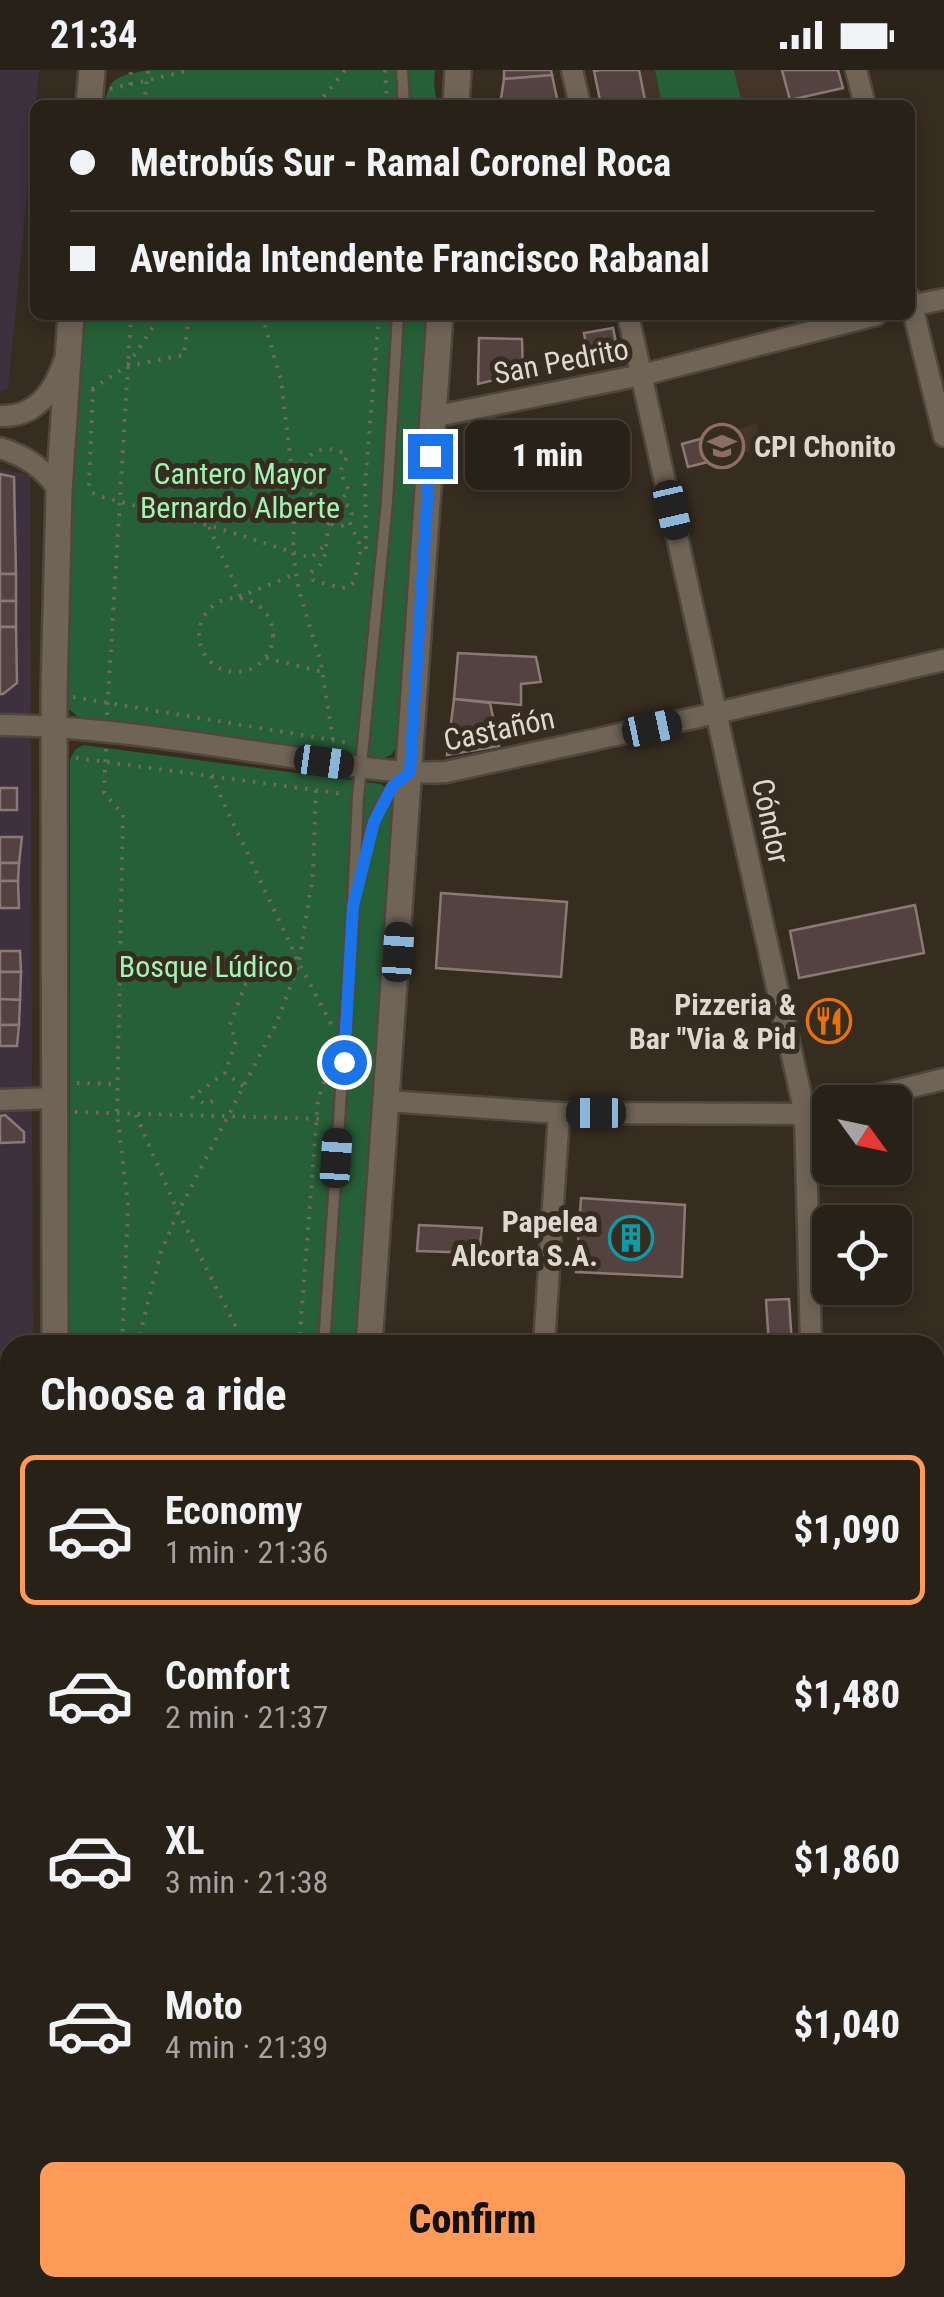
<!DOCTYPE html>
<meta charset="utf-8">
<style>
:root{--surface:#282118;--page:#302921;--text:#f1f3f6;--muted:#a5a3a2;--line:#443e37;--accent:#fe9b59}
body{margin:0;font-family:"Roboto Condensed",sans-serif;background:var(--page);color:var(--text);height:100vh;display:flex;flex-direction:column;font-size:38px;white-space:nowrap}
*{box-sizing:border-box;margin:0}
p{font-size:32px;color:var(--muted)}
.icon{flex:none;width:55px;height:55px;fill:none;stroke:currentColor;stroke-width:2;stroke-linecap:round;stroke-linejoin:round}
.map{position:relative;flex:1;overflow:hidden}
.details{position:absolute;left:0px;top:1265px;width:945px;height:962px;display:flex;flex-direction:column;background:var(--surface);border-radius:30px 30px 0 0;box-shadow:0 5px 15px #0003,0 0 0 2px var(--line)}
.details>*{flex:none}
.hud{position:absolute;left:30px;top:30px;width:885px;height:220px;border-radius:15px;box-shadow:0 5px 15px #0003,0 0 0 2px var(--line);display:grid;align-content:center;height:220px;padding:0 40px;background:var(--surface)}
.needle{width:65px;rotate:123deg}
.fabs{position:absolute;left:812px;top:1015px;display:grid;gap:20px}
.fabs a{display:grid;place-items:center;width:100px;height:100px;border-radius:15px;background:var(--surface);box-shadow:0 5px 15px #0003,0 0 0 2px var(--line);font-size:50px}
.end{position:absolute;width:45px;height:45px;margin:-22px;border:12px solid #1a73e8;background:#fff;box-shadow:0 0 0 5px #fff}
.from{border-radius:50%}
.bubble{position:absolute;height:70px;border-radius:15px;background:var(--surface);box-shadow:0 5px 15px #0003,0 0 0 2px var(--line);font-size:32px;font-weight:800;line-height:70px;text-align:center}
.car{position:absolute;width:30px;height:60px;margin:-30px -15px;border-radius:12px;box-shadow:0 0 8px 2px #0007;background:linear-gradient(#222 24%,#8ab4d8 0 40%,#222 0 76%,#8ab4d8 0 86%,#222 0)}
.hud b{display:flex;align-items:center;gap:35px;height:95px;font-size:38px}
.hud b+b{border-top:2px solid var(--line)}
.hud i{width:25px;height:25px;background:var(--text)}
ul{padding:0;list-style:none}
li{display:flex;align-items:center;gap:30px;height:150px;margin:0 20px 15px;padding:0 20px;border:5px solid transparent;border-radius:15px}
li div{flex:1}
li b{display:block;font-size:38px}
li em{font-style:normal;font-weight:800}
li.selected{border-color:var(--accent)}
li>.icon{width:90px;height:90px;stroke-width:1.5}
h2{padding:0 40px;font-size:45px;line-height:120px}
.primary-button{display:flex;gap:20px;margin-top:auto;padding:20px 40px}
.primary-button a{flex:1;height:115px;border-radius:15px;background:var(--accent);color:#111;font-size:40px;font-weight:800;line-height:115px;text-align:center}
.status{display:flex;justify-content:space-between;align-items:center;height:70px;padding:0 50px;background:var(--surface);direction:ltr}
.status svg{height:28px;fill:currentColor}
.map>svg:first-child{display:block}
.industrial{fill:#3e303d}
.education{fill:#45342a}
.green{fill:#266038}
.building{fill:#544241;stroke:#8c7877;stroke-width:2.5}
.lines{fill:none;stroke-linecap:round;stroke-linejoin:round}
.lane-casing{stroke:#4f473d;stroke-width:15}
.street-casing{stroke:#4f473d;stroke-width:25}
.secondary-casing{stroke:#4f473d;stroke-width:30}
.path{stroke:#71685e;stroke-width:4;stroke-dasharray:2.5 8;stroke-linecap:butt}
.lane{stroke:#706457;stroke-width:10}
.street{stroke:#706457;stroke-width:20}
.secondary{stroke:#706457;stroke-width:25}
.route{stroke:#1a73e8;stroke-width:12}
.labels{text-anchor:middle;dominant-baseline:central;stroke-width:10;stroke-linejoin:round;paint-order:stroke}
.street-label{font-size:30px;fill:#dfd8d1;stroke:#362c20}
.poi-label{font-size:30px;font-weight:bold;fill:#dfd8d1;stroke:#362c20;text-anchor:end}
.park-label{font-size:30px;fill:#a0f5b5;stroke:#362c20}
</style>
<div class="status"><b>21:34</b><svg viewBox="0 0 49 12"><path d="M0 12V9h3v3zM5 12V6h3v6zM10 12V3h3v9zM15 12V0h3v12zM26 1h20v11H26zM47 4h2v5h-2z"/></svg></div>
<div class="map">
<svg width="944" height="2227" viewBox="0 0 944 2227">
<rect width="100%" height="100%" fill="#362c20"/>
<!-- industrial -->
<g class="industrial">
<path d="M0,0H39L8,318L0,323Z"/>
<path d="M0,398L30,406L33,1275H10V1393H0Z"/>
</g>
<!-- education -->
<g class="education">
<path d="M594,0H838L843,18L766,35H601Z"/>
<path d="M756,354L762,378L688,397L682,374Z"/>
</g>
<!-- green -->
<g class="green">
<path d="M148,0H435L434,13L437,35H105C108,4 122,6 148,0Z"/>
<path d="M655,0H734L741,30L717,35H662Z"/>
<path d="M86,245H426L397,676L391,685L379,690L79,648L67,637L65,325L81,295Z"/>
<path d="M83,675L381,714L391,724L395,739L355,1275H70V689L75,680Z"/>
<path d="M85,2218H288L287,2227H85Z"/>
</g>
<!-- building -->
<g class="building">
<path d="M504,0H551L552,5L504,9Z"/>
<path d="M601,0H639L646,35H601L594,1Z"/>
<path d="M782,0H838L843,18L790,30Z"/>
<path d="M552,5L558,33L500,35L504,9Z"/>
<path d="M613,258L617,277L611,283L588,287L584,263Z"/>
<path d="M479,268L522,269L523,303L478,314Z"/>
<path d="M722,363L728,387L688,397L682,374Z"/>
<path d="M0,404L14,407L16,504H0Z"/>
<rect x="0" y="504" width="16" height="27"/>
<rect x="0" y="531" width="16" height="26"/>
<path d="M0,557H16L17,613L3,624H0Z"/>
<path d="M458,583L536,587L541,612L521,614V635L454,629Z"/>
<path d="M454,629L490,633L499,676L447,685Z"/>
<rect x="0" y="718" width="17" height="22"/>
<path d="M0,767H22L19,793H0Z"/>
<path d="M0,793H19L18,811H0Z"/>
<path d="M0,811H18L19,838H0Z"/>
<path d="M441,823L567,832L561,907L436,898Z"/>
<path d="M915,835L924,883L799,908L790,861Z"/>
<path d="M0,881H20L21,902H0Z"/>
<path d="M0,902H21L20,930L0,929Z"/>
<path d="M0,929L20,930L19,955H0Z"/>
<path d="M843,936L848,959H812L809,944Z"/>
<path d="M0,955H19L17,976H0Z"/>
<path d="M5,1045L24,1062V1072L0,1073V1046Z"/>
<path d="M581,1128L685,1135L682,1207L576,1202Z"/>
<path d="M419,1155L482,1158L479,1183L417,1181Z"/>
<path d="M789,1229L792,1275H769L766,1230Z"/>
<path d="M5,1353H10V1385H4Z"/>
<path d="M944,1358V1487L935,1488V1359Z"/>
<rect x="6" y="1638" width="4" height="73"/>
<rect x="0" y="1832" width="10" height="72"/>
<path d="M944,1839V1863L935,1864V1840Z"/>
<path d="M10,2082V2132H0V2083Z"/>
<path d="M0,2195H10V2218H33V2227H0Z"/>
</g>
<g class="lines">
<defs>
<g id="lane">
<path d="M402,0L404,35"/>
<path d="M359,811C368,772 373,732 405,706"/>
<path d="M324,1275L352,856L358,726L387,431L398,245"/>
<path d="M253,2227L254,2218"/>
<path d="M264,2227V2218"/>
</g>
<g id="street">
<path d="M572,0L580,35"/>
<path d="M856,0L865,35"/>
<path d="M910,228L944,366"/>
<path d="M910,236L944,229"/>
<path d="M628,245L805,1044L811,1275"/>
<path d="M0,346C35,348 54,322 64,291"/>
<path d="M432,347L642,305L876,245"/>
<path d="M0,378C26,386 44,398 59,421"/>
<path d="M0,655C98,656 195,673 292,687C343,694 395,705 446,702L717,643L944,590"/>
<path d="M0,1030L54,1028"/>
<path d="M387,1031L559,1043L805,1044L830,1037"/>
<path d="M850,1032L944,1009"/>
<path d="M544,1275L559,1043"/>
<path d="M0,1415L10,1414"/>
<path d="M935,1665H944"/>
<path d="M0,1735L10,1734"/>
<path d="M935,1991L944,1990"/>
<path d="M0,2064H10"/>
<path d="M549,2218V2227"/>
<path d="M825,2218V2227"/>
</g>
<g id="secondary">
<path d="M89,35L92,0"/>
<path d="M456,35L458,0"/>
<path d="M55,1275L54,623L59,421L71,245"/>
<path d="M369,1275L440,245"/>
<path d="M935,1320L944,1319"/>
<path d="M75,2218V2227"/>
<path d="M300,2227L301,2218"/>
</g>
</defs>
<!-- lane casing -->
<use href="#lane" class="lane-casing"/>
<!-- street casing -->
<use href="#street" class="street-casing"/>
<!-- secondary casing -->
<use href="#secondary" class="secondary-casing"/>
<!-- path -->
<g class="path">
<path d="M385,0L387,35"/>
<path d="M130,15L131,0"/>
<path d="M110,19L191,0"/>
<path d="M144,35L148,0"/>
<path d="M317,35L345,0"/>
<path d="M262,245L281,310L295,426L293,483L299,521L321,593L333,670"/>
<path d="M128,295L161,245"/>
<path d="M92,319L127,296L184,285L189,245"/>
<path d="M93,319L89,414L91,422L99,426L208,455L311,488L326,474"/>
<path d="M330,435C323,431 314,428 309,422C305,417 306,414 306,407C306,404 306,394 307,391C313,375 338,377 347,386L340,402L349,421L340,431"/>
<path d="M329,453C324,472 331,492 311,502L310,506L313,510L341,518L349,517L354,512L360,484L359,473L349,451L352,443L350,437L340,431L330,435L326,444L329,453C337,457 343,458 349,451"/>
<path d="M209,457L240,526"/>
<path d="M366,479L365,414L379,245"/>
<path d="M239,527L295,504"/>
<circle cx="236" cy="565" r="37"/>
<path d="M266,588L323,602"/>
<path d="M73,627L350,673"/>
<path d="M107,645L131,245"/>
<path d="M106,679L104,723L123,744L117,1043L128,1135L122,1275"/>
<path d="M76,688L344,724"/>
<path d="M211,706L299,893L331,954"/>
<path d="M77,1013L117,1014"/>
<path d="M243,1016L225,1003L236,971L230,955L245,915L299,893"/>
<path d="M213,1031L205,1034L192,1027L225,1003"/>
<path d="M75,1042L325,1049"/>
<path d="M136,1045L178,1142L245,1275"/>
<path d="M137,1275L161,1182L178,1142L277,952L299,893L313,804L316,720"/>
<path d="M299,1275L318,1030L327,1002"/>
<path d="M121,2227L122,2218"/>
<path d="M165,2227L169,2218"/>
<path d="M236,2227L237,2218"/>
</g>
<!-- lane -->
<use href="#lane" class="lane"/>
<!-- street -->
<use href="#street" class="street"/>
<!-- secondary -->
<use href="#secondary" class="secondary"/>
</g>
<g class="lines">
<!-- route -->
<path class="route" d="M344,992L353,836L374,752L392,717L410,702L430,386"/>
</g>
<!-- icons -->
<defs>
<symbol id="school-ring" viewBox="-11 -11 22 22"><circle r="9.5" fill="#362c20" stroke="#8d6e63" stroke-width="1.5"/><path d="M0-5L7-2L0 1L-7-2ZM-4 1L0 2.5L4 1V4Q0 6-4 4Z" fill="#8d6e63"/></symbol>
<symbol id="restaurant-ring" viewBox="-11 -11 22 22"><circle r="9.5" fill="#362c20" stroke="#e8710a" stroke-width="1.5"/><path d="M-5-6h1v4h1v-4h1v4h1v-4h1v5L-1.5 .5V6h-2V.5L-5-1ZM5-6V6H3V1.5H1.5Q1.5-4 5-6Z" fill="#e8710a"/></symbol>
<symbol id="building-ring" viewBox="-11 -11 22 22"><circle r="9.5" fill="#362c20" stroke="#0f9aa8" stroke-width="1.5"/><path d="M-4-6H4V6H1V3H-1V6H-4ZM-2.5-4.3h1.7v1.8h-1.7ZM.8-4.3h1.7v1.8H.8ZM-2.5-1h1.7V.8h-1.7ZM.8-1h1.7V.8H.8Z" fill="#0f9aa8"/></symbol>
</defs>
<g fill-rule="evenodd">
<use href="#school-ring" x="697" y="351" width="50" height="50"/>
<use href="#restaurant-ring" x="804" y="926" width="50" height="50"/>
<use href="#building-ring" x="606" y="1143" width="50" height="50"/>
</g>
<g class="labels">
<!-- street labels -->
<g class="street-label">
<text transform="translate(561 291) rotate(-11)">San Pedrito</text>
<text transform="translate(499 659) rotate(-12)">Castañón</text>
<text transform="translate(771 751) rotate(78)">Cóndor</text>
</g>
<!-- poi labels -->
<g class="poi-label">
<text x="754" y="376" text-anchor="start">CPI Chonito</text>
<text x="796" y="934">Pizzeria &amp;<tspan x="796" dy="34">Bar "Via &amp; Pid</tspan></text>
<text x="598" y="1151">Papelea<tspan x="598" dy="34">Alcorta S.A.</tspan></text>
</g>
<!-- park labels -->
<g class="park-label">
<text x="240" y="403">Cantero Mayor<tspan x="240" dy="34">Bernardo Alberte</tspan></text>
<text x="206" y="896">Bosque Lúdico</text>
</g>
</g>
</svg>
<div class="fabs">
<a><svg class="needle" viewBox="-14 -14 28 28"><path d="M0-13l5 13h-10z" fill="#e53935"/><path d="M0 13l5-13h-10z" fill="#a5a3a2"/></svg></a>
<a><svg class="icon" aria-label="locate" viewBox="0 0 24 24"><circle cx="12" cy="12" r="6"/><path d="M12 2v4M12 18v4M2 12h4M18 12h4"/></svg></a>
</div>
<i class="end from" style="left:344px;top:992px"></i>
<i class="end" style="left:430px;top:386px"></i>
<div class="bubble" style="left:465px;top:350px;width:165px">1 min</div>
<i class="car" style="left:672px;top:440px;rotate:167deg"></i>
<i class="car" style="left:652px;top:658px;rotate:78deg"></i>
<i class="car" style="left:324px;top:692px;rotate:98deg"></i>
<i class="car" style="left:398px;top:882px;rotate:4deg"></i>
<i class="car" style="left:596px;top:1043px;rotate:270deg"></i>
<i class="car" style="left:336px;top:1088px;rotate:4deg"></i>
<div class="hud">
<b><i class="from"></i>Metrobús Sur - Ramal Coronel Roca</b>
<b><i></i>Avenida Intendente Francisco Rabanal</b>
</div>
<section class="details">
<h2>Choose a ride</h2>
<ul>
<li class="selected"><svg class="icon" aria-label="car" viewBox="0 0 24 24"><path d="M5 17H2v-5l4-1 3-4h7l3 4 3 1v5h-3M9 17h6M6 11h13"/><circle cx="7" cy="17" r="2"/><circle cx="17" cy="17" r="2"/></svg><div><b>Economy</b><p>1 min · 21:36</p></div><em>$1,090</em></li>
<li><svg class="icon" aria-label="car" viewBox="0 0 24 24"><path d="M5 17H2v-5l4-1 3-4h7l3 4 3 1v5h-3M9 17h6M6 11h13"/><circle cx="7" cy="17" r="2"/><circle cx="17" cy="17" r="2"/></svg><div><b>Comfort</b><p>2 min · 21:37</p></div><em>$1,480</em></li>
<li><svg class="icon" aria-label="car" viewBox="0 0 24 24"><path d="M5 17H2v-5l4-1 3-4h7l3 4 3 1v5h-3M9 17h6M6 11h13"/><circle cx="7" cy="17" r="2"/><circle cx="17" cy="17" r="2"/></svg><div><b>XL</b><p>3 min · 21:38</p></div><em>$1,860</em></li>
<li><svg class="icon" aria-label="car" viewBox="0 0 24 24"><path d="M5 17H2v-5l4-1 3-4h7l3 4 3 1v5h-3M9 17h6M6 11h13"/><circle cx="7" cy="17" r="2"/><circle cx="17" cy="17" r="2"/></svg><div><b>Moto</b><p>4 min · 21:39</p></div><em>$1,040</em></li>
</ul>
<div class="primary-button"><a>Confirm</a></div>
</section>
</div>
